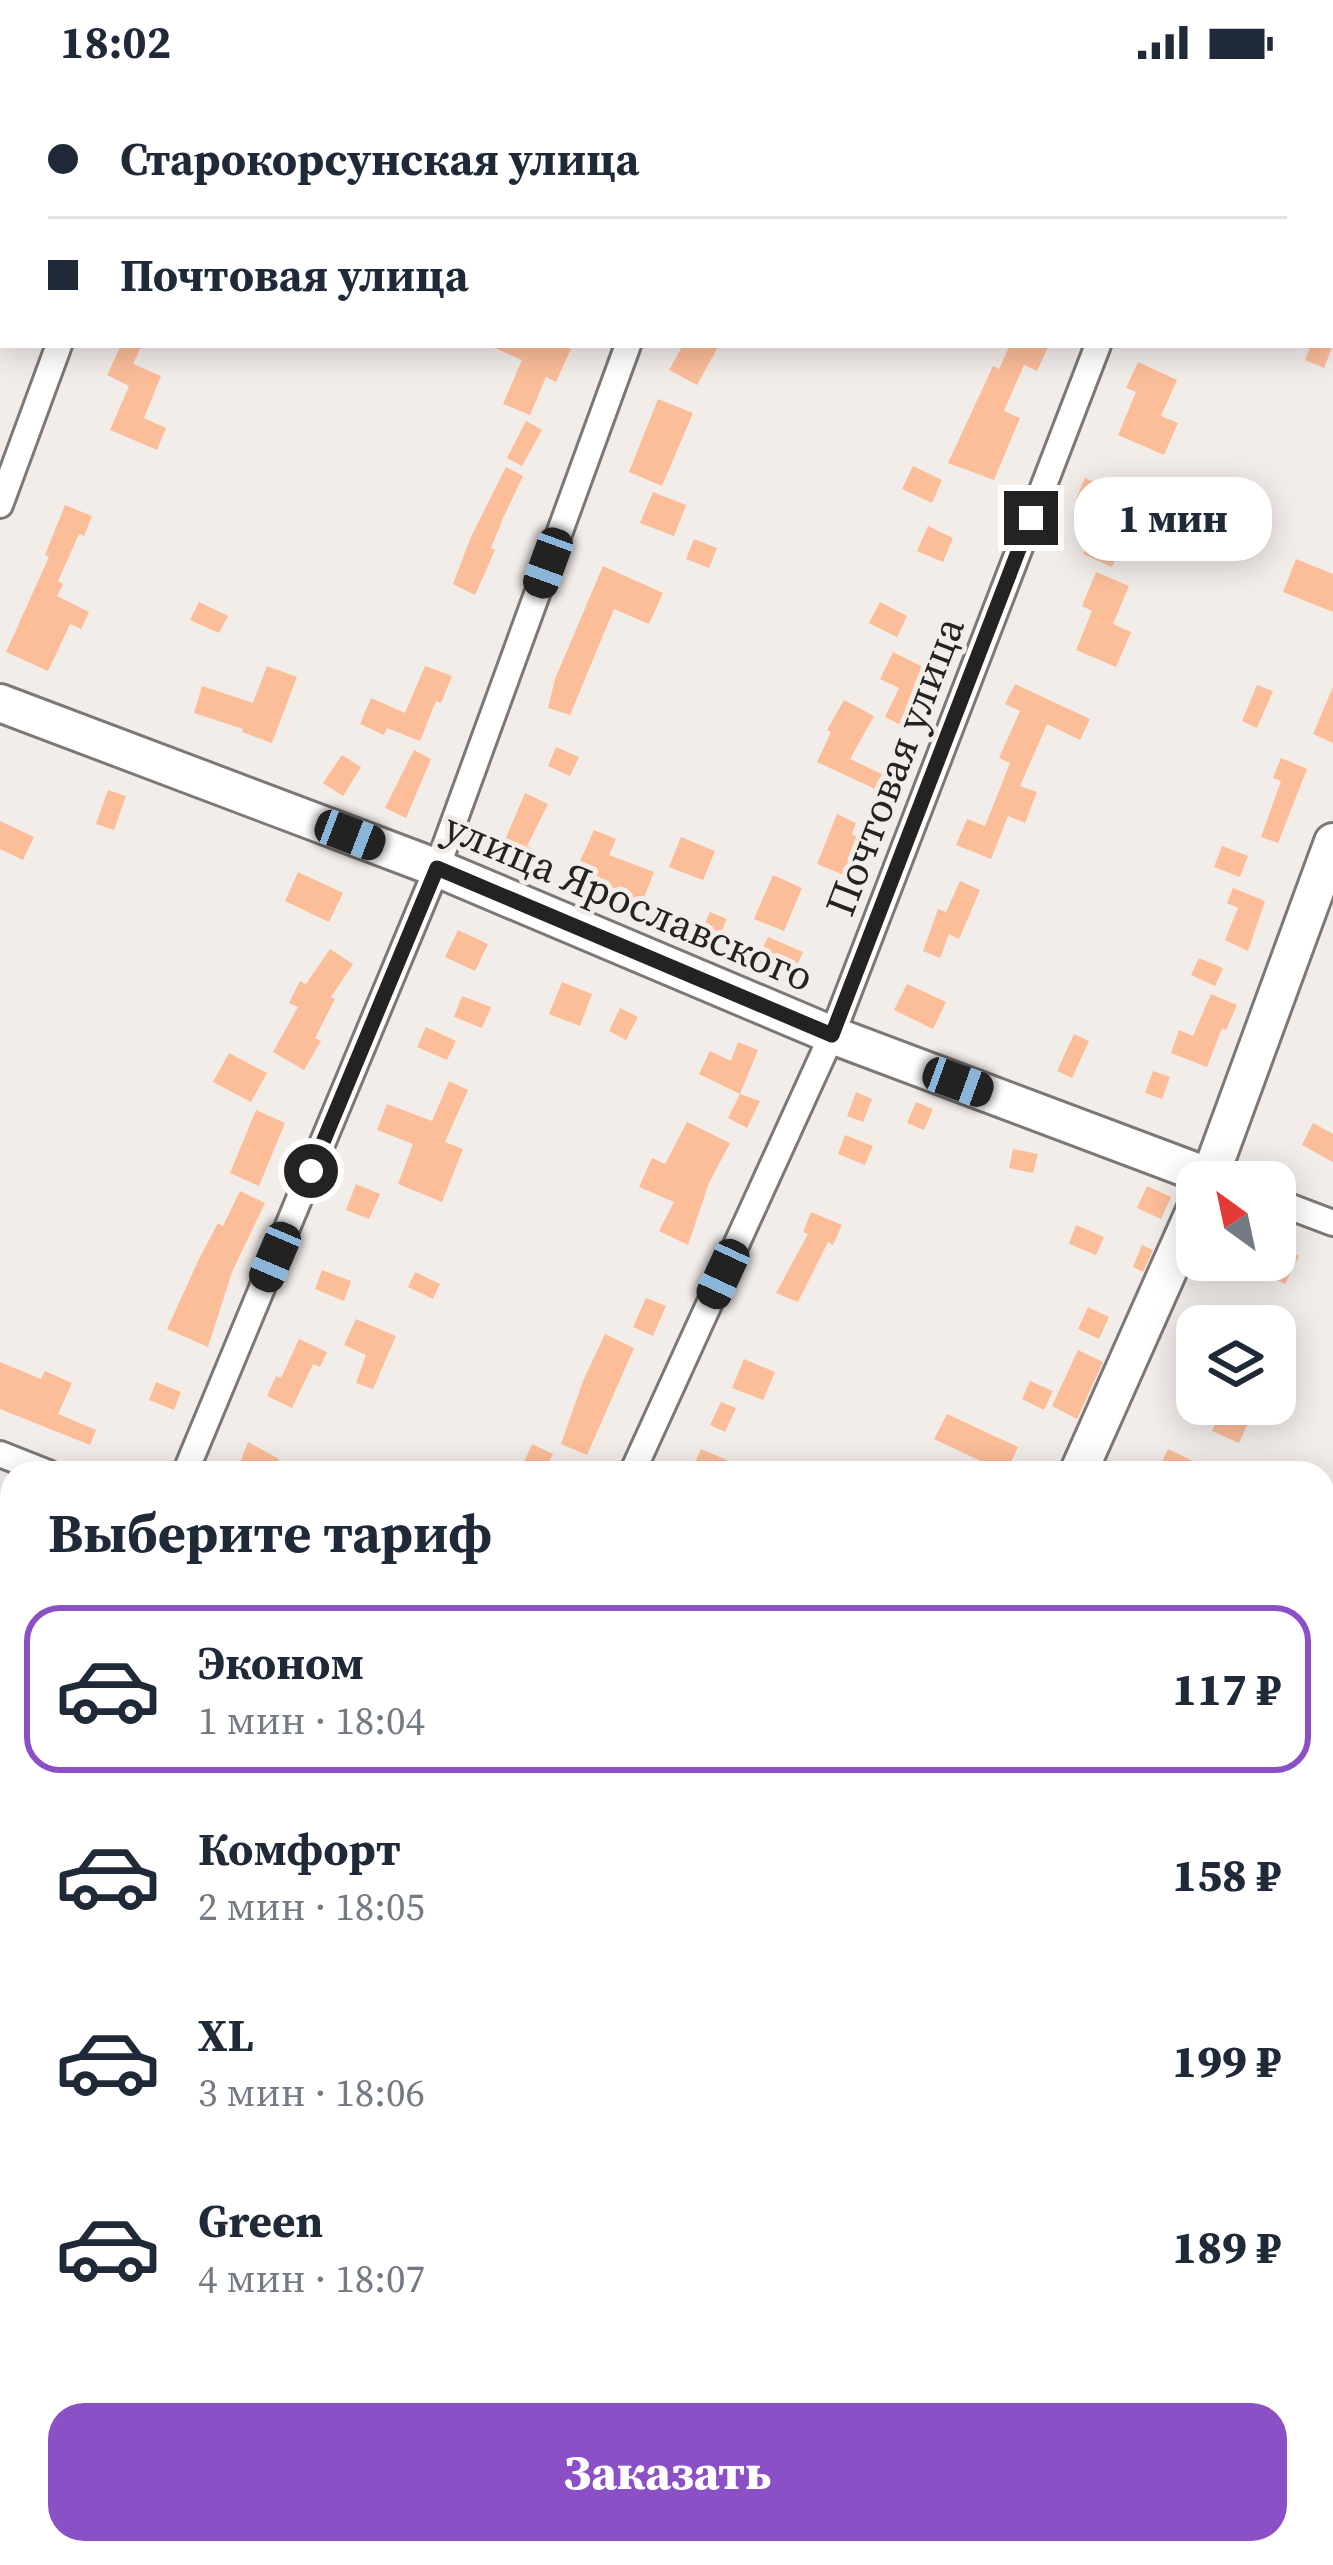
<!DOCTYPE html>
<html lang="ru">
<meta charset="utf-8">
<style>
:root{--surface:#fff;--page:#f6f6f7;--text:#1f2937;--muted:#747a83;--line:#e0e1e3;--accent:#8c50c6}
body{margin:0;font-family:"Source Serif 4",serif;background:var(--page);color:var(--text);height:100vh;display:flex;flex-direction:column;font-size:45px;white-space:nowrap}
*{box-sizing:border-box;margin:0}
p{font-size:39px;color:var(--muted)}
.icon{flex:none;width:66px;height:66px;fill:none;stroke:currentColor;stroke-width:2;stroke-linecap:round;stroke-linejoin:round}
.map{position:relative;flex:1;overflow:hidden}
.sheet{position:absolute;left:0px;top:1377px;width:1335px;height:1104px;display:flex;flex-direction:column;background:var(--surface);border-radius:36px 36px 0 0;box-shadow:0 6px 30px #0003}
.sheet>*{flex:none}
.guide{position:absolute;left:0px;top:0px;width:1335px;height:264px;box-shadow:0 6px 30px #0003;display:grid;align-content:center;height:264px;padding:0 48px;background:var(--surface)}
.needle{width:78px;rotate:327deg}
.controls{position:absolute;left:1176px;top:1077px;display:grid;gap:24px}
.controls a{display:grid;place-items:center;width:120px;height:120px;border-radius:24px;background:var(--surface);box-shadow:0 6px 30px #0003;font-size:60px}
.end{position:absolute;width:54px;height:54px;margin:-27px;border:15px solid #252322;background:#fff;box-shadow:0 0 0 6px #fff}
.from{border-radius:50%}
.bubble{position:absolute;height:84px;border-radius:36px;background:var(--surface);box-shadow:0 6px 30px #0003;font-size:39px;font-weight:800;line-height:84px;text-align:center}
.car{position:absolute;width:36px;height:72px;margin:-36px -18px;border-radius:15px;box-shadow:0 0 9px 3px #0007;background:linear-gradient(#222 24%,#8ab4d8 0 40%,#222 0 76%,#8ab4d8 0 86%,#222 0)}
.guide b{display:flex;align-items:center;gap:42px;height:114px;font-size:45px}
.guide b+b{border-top:3px solid var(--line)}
.guide i{width:30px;height:30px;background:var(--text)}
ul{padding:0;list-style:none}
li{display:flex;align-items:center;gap:36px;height:168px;margin:0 24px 18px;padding:0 24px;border:6px solid transparent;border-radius:36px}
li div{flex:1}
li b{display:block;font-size:45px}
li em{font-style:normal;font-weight:800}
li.active{border-color:var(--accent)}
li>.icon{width:108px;height:108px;stroke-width:1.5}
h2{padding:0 48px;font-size:54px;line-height:144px}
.cta{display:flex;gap:24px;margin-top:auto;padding:24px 48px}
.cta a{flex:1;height:138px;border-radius:36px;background:var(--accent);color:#fff;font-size:48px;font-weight:800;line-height:138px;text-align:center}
.status{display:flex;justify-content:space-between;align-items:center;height:84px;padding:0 60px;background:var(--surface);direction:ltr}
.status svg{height:33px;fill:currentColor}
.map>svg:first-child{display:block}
.building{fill:#fcbd99}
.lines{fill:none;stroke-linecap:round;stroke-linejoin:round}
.street-casing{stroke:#7d7876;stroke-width:30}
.secondary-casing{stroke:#7d7876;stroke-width:42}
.street{stroke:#fff;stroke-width:24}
.secondary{stroke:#fff;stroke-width:36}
.route{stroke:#252322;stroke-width:15}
.labels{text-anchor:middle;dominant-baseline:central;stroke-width:10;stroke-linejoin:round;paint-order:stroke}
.street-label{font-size:42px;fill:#252322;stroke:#f3edea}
</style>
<div class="status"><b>18:02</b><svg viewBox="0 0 49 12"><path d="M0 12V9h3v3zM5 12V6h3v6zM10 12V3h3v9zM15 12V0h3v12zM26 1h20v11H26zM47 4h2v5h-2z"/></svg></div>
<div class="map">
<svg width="1333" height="2481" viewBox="0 0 1333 2481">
<rect width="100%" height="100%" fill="#f3edea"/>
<!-- building -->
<g class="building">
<path d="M121,261H142L133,280L161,292L144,334L166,344L157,366L110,346L129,302L107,291Z"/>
<path d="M488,261H561L571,265L556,298L546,293L530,331L503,320L522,276Z"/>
<path d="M683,261H719L697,301L669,286Z"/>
<path d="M1010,261H1049L1037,287L1024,281L1004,327L1020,334L994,396L948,379L993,282L999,285Z"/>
<path d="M1311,261H1333L1324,284L1305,276Z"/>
<path d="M1138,278L1177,296L1161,332L1178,339L1164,371L1118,351L1136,308L1126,304Z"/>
<path d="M658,315L693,329L662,402L629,388Z"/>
<path d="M526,337L542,346L522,382L507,374Z"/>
<path d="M913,382L942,396L932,419L902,405Z"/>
<path d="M506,383L523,392L504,432L491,464L495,466L475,511L453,500L470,455Z"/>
<path d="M1085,394L1104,402L1095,423L1076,415Z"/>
<path d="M653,408L686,421L674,452L640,439Z"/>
<path d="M65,421L92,432L84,452L79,450L58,497L63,500L57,512L89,528L81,545L70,540L48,587L6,568L49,473L45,471Z"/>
<path d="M1100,430L1129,442L1112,483L1083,470Z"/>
<path d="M928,442L953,454L943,478L917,467Z"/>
<path d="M694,455L717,464L709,484L686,475Z"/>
<path d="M1296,475L1333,490V528L1283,508Z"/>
<path d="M603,482L663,509L649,540L614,525L570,631L548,624L555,595Z"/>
<path d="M1096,488L1129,502L1113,540L1131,548L1116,583L1076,566L1092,527L1082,522Z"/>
<path d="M199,518L228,532L219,549L190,536Z"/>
<path d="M880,518L907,532L897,553L869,539Z"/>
<path d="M893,568L929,586L909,627L915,629L907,644L885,633L899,604L880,595Z"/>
<path d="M267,582L297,593L272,659L242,648L243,645L194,629L202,602L253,619Z"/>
<path d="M425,582L452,592L441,619L436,617L420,657L387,644L384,651L360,640L371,614L405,629Z"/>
<path d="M1015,600L1090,635L1080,656L1047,640L1020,702L1037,708L1025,739L1008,732L991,775L956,761L967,735L985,742L1010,679L999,674L1020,627L1005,620Z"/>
<path d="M1257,601L1273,607L1257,644L1242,637Z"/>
<path d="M1333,603V659L1313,650Z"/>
<path d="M844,616L874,632L850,675L882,690L875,705L817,678L831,648L827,646Z"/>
<path d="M556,663L579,673L570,692L548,682Z"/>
<path d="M414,666L431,675L406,734L385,724Z"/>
<path d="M342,671L361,683L343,712L323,699Z"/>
<path d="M1281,674L1307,685L1278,759L1261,753L1281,697L1273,694Z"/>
<path d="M108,706L126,712L114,746L96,740Z"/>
<path d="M525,709L548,720L527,762L538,768L529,785L499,770Z"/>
<path d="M837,730L856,739L852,750L858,753L851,768L860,772L851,794L817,780Z"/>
<path d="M0,737L34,753L23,776L0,765Z"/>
<path d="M594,746L616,755L609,771L654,788L640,824L572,795Z"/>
<path d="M681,753L715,767L703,796L669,783Z"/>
<path d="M1222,762L1248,772L1240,793L1214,783Z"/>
<path d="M298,788L343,809L329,838L285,817Z"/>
<path d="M773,791L802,804L784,847L754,835Z"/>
<path d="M960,797L980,806L959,855L949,850L940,874L923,867L938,825L946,828Z"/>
<path d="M1233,804L1265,817L1248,867L1225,856L1238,824L1227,819Z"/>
<path d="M710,828L727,835L717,858L700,851Z"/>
<path d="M458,846L488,860L475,887L445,873Z"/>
<path d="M768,853L803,868L792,893L757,877Z"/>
<path d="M330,865L353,880L331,913L335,915L315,954L321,957L304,986L273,968L298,923L289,919L300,897L306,900Z"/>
<path d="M1199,874L1223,884L1215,902L1191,891Z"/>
<path d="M562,898L592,910L580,942L549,930Z"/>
<path d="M907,900L946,918L933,945L894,926Z"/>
<path d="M1211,910L1237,921L1226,946L1222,944L1207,983L1171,969L1179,946L1193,952Z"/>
<path d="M462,912L491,923L482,944L454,933Z"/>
<path d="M620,924L638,933L626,956L609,947Z"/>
<path d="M426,943L456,957L447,976L417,963Z"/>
<path d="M1074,950L1089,957L1072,994L1057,987Z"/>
<path d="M738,958L758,966L740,1010L760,1017L747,1044L728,1034L740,1010L699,990L710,967L731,977Z"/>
<path d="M229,969L267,989L251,1018L213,998Z"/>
<path d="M1153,987L1170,993L1162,1015L1145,1009Z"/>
<path d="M449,997L468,1006L445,1058L463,1065L442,1118L398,1100L413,1060L377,1046L387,1020L432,1037Z"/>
<path d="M856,1008L872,1015L863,1038L847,1032Z"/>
<path d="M916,1018L933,1025L924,1046L907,1039Z"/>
<path d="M256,1026L285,1039L259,1102L230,1089Z"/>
<path d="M687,1038L730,1059L709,1099L688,1161L659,1147L674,1118L639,1103L652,1074L665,1080Z"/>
<path d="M1313,1039L1333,1050V1078L1302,1061Z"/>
<path d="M845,1051L873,1062L865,1081L838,1070Z"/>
<path d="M1013,1065L1038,1070L1033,1089L1009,1084Z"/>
<path d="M356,1100L380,1110L369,1135L346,1126Z"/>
<path d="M1147,1102L1171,1113L1161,1135L1137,1124Z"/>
<path d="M240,1107L265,1119L232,1188L208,1263L167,1245L199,1175L218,1139L223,1142Z"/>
<path d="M811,1128L842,1141L833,1161L828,1158L798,1218L776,1209L808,1150L803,1148Z"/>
<path d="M1076,1141L1104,1153L1096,1171L1069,1160Z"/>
<path d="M1142,1161L1153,1166L1143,1188L1133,1183Z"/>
<path d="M1277,1161L1299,1172L1285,1200L1263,1189L1269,1176H1275Z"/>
<path d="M322,1186L351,1197L344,1217L315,1205Z"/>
<path d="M415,1188L440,1200L433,1215L408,1203Z"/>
<path d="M646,1214L666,1222L653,1252L633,1243Z"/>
<path d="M1088,1223L1109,1233L1099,1255L1078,1245Z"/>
<path d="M356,1235L396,1252L373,1305L356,1299L366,1271L344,1261Z"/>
<path d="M605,1250L634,1264L587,1371L561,1360L583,1297Z"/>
<path d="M299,1255L327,1268L320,1283L313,1280L292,1324L267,1312L276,1292L281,1294Z"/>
<path d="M1078,1266L1103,1278L1077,1335L1052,1322Z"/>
<path d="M744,1275L775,1288L763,1316L732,1304Z"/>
<path d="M0,1278L41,1295L45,1287L72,1299L58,1330L96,1346L90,1361L0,1325Z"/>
<path d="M1030,1297L1053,1307L1044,1326L1022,1315Z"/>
<path d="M156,1298L181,1308L174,1326L149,1316Z"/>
<path d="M721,1318L736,1324L725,1348L710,1341Z"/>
<path d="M1222,1325L1249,1337L1239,1359L1212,1347Z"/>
<path d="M947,1330L1018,1363L1006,1389L934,1355Z"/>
<path d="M248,1358L279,1375L271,1389H236Z"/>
<path d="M532,1360L553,1370L544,1389L521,1385Z"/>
<path d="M701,1365L757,1389H690Z"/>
<path d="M1168,1365L1193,1377L1187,1389H1157Z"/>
</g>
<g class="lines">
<defs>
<g id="street">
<path d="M753,0L761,3"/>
<path d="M154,3L155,0"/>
<path d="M722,3L723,0"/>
<path d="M1186,3L1187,0"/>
<path d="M1332,208H1333"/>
<path d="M0,421L59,261"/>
<path d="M1275,1117L1333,1139"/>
<path d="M0,1370L48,1389"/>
<path d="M185,1389L437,784L628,261"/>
<path d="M632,1389L832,951L1098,261"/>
<path d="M0,1718L12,1694"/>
<path d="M1323,1767L1333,1745"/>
<path d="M1323,2194L1333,2205"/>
<path d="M0,2316L12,2321"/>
<path d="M397,2469L430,2481"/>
<path d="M1299,2469L1309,2481"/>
<path d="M112,2481L118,2469"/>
</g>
<g id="secondary">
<path d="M0,619L437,784L832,951L1210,1093"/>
<path d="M1208,1098L1333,758"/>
<path d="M1078,1389L1197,1122"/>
<path d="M1323,1885L1333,1889"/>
<path d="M581,2481L587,2469"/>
</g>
</defs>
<!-- street casing -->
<use href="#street" class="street-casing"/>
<!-- secondary casing -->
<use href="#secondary" class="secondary-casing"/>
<!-- street -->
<use href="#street" class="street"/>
<!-- secondary -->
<use href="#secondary" class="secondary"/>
</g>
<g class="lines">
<!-- route -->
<path class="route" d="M311,1087L437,784L832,951L1031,434"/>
</g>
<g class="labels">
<!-- street labels -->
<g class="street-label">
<text transform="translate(894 682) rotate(-69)">Почтовая улица</text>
<text transform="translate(629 817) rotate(23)">улица Ярославского</text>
</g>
</g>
</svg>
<div class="controls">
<a><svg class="needle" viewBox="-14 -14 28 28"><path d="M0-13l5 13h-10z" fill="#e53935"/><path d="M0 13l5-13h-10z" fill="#747a83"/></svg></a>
<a><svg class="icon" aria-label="layers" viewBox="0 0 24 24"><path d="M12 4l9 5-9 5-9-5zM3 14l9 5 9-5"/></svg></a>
</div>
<i class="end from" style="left:311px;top:1087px"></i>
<i class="end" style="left:1031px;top:434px"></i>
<div class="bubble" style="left:1074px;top:393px;width:198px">1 мин</div>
<i class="car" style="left:548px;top:479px;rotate:200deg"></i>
<i class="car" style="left:350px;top:751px;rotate:111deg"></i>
<i class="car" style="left:958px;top:998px;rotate:110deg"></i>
<i class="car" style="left:275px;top:1173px;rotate:203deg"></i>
<i class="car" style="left:723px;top:1190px;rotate:205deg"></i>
<div class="guide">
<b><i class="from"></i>Старокорсунская улица</b>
<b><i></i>Почтовая улица</b>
</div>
<section class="sheet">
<h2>Выберите тариф</h2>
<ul>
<li class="active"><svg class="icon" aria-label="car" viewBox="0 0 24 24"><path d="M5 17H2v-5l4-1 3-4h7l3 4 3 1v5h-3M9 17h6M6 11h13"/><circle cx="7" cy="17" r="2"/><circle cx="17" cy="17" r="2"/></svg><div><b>Эконом</b><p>1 мин · 18:04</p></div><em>117 ₽</em></li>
<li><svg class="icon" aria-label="car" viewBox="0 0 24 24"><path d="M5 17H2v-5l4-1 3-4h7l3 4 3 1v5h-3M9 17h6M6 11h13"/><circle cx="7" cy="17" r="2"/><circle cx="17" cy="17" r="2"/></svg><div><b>Комфорт</b><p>2 мин · 18:05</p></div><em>158 ₽</em></li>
<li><svg class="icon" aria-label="car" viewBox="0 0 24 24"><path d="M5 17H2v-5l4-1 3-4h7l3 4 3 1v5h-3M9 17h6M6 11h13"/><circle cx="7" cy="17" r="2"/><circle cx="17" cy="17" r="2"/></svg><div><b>XL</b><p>3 мин · 18:06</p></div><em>199 ₽</em></li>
<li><svg class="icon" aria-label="car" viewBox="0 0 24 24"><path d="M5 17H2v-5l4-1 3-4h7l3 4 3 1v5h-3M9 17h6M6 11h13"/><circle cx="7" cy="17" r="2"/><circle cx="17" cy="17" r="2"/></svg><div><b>Green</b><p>4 мин · 18:07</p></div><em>189 ₽</em></li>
</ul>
<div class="cta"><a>Заказать</a></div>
</section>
</div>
